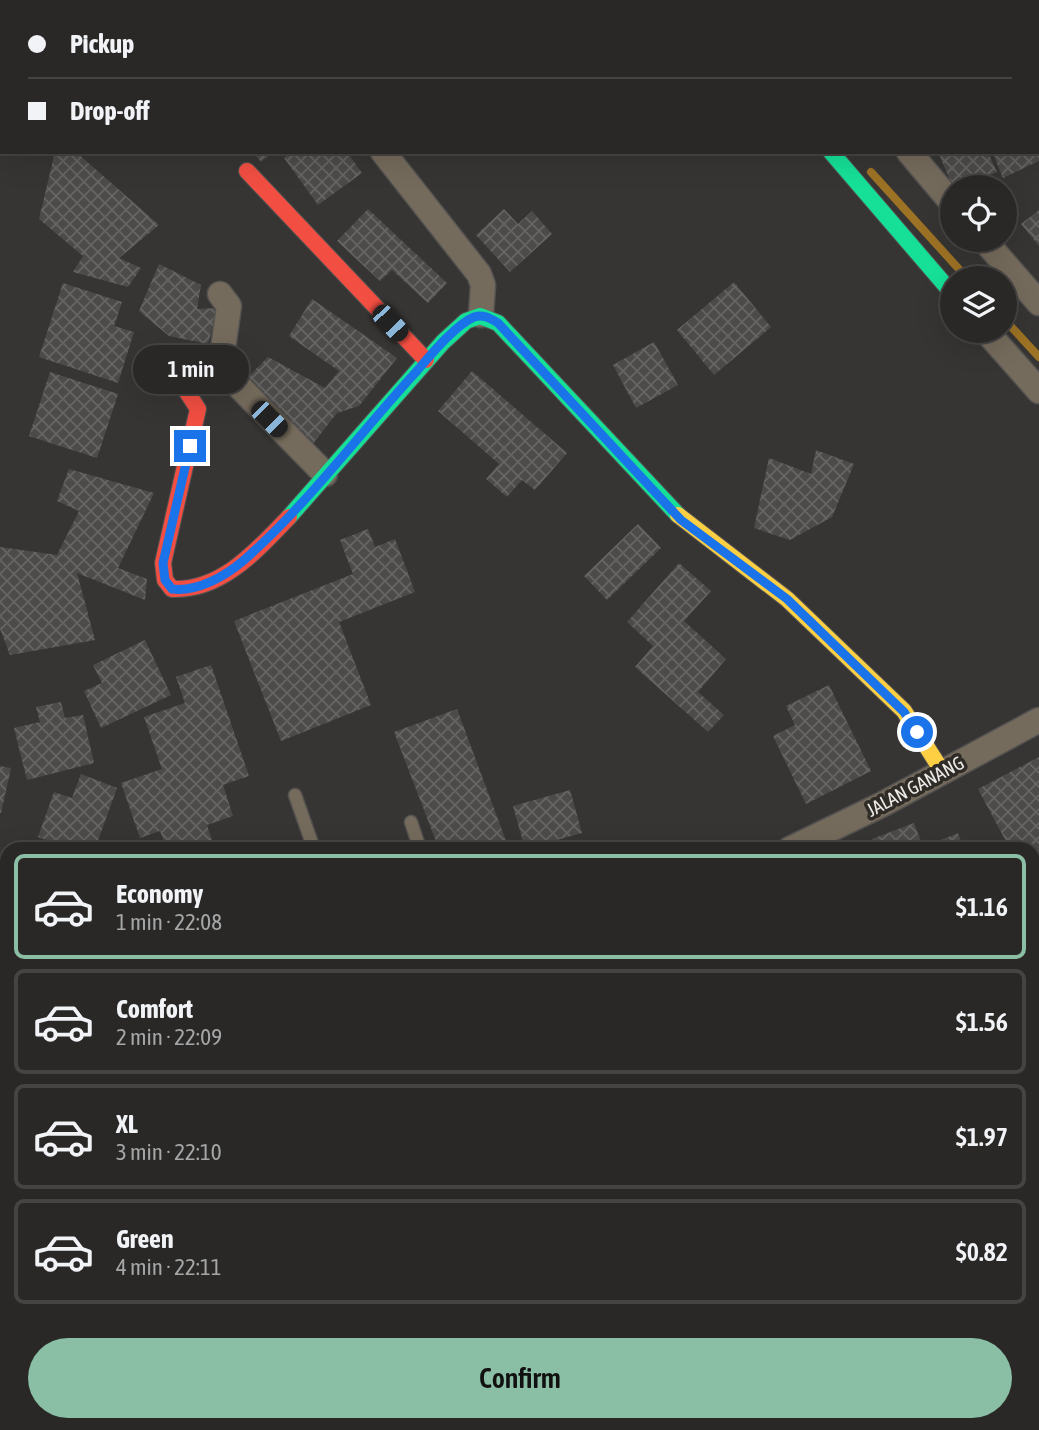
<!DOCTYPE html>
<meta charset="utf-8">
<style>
:root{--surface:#292826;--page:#353432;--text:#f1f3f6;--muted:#a5a6a7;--line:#454443;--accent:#8abfa5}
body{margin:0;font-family:"Asap Condensed",sans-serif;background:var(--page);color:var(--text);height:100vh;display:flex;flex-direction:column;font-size:26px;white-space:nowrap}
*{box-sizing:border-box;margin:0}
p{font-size:23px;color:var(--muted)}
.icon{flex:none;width:38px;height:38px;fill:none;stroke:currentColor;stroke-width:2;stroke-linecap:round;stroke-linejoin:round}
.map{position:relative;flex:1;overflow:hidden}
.drawer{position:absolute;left:0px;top:842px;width:1040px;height:590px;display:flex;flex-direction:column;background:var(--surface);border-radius:21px 21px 0 0;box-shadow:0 7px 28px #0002,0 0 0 2px var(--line)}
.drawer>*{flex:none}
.guide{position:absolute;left:0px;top:0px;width:1040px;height:154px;box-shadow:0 7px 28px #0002,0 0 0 2px var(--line);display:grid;align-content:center;height:154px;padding:0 28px;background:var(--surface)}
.buttons{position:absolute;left:940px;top:175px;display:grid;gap:14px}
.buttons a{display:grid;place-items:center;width:77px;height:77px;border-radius:50%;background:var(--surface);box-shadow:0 7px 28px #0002,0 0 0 2px var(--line);font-size:35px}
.end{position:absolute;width:32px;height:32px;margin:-16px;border:9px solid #1a73e8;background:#fff;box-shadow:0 0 0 4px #fff}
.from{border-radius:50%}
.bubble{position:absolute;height:49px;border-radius:24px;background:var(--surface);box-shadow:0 7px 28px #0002,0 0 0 2px var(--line);font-size:23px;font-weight:600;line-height:49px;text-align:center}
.car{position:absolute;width:21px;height:42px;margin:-21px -10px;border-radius:9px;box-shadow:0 0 5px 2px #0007;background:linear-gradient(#222 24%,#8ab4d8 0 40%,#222 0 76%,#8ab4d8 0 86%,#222 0)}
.guide b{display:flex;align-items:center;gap:24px;height:66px;font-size:26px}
.guide b+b{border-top:2px solid var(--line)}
.guide i{width:18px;height:18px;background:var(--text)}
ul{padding:12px 0 0;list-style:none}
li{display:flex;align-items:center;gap:21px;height:105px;margin:0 14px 10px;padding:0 14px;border:4px solid var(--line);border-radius:10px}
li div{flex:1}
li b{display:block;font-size:26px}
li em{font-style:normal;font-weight:600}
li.on{border-color:var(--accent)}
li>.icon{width:63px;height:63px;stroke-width:1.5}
.cta{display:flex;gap:14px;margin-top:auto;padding:14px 28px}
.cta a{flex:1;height:80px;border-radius:42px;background:var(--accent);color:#111;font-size:28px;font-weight:600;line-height:80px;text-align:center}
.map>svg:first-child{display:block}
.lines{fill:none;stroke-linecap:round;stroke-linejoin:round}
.stream{stroke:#9c7224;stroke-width:8}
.building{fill:url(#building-cross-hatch)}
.lane-casing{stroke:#535251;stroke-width:15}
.street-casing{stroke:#535251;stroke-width:27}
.fast-casing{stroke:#535251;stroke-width:18}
.slow-casing{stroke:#535251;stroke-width:18}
.jam-casing{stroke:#535251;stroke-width:18}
.lane{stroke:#756b5c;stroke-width:12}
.street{stroke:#756b5c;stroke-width:24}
.fast{stroke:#16e098;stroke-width:16}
.slow{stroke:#ffcf43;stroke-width:16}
.jam{stroke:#f24e42;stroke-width:16}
.route{stroke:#1a73e8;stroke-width:9}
.labels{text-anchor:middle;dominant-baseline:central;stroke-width:7;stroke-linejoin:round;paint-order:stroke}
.street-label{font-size:19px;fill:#edebe8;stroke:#2f2c27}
</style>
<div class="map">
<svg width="1039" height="1430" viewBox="0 0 1039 1430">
<defs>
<pattern id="building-cross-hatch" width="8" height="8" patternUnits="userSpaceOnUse" patternTransform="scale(1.75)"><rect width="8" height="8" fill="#4d4b49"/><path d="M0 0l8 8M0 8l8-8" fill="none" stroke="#676563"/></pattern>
</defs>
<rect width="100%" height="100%" fill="#373533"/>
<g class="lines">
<!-- stream -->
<g class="stream">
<path d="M0,0L4,2"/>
<path d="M530,0L536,2"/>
<path d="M266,2L270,0"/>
<path d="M871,172L967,278"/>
<path d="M1004,319L1039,357"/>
</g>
</g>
<!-- building -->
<g class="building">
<path d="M55,152H76L159,225L119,258L141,268L128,287L73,272L83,256L39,219Z"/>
<path d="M253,152H273L261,162Z"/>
<path d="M291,152H347L362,173L318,205L284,158Z"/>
<path d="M938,152H988L997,172L962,187H953Z"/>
<path d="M992,152H1039V161L1003,178Z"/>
<path d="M368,209L447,283L428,303L392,270L380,281L337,241Z"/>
<path d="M504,209L518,224L532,211L552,234L510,272L476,235Z"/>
<path d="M1039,210V246L1021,224Z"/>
<path d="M159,264L201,285L197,309L218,308L208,344L169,336L139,311Z"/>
<path d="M734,282L771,327L714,375L677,330Z"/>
<path d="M63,283L122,302L114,326L134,332L118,383L39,357Z"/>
<path d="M312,299L397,358L359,406L337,413L307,451L241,384L268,357L325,388L339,371L289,336Z"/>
<path d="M654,342L678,385L636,408L613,365Z"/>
<path d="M472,371L567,453L535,490L522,480L507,497L486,479L499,464L438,411Z"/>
<path d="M50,372L118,394L97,458L29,436Z"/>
<path d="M816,450L854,464L832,517L790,540L754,528L769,458L811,474Z"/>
<path d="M69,469L154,493L118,568L147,579L145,600L77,573L95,640L10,655L0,629V547L57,555L79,511L57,501Z"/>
<path d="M638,524L661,548L607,600L584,576Z"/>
<path d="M368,529L375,547L395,539L415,592L339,622L371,705L281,741L234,621L353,574L340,540Z"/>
<path d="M679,563L711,591L684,621L726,659L698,692L724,715L708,732L635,667L653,646L627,622Z"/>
<path d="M145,640L171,695L101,728L84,691L102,683L93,665Z"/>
<path d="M211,665L249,776L223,785L233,816L207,825L214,847L167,849L160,831L140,838L121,783L162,769L144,717L185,703L176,677Z"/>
<path d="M829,685L871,771L806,804L773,736L795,725L786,706Z"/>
<path d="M61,702L65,718L83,715L94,763L27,780L14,728L40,722L36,707Z"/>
<path d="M457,709L509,849H439L394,732Z"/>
<path d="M1039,757V857L1032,861V849H1010L978,789Z"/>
<path d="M0,766L11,768L1,813H0Z"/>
<path d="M81,774L117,788L95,849H70L38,837L54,792L72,798Z"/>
<path d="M570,790L582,833L525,849L513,806Z"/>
<path d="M914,823L923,847L958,833L964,849H876L872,839Z"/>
<path d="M1039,942V1056L1032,1059V945Z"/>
<path d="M0,953L7,980V1014L0,1015Z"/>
<path d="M7,1074V1177L0,1178V1075Z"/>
<path d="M1033,1182L1039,1198V1351L1032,1335Z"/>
<path d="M7,1202V1267L0,1269V1203Z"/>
<path d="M7,1339V1424H54L46,1430H0V1341Z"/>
<path d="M744,1424H864L866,1430H746Z"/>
<path d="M934,1424H1010V1425L997,1430H936Z"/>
</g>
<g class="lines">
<defs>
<g id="lane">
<path d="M295,795L314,849"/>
<path d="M411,822L420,849"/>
</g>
<g id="street">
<path d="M716,0L720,2"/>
<path d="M383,152L479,274L483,285L481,315"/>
<path d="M909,152L952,203"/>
<path d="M984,240L1039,303"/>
<path d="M220,294L229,306L222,356L224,371L325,474"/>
<path d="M986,331L1039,391"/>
<path d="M790,849L883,804L1039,720"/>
<path d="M0,893L7,894"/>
<path d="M0,1043L7,1042"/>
<path d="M1032,1092L1039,1108"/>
<path d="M0,1309L7,1308"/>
<path d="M118,1424L119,1430"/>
<path d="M687,1424L688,1430"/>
<path d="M899,1424L900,1428"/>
</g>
<g id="fast">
<path d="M831,152L952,293"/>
<path d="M289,517L443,342L466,321L480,316L498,323L678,515"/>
</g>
<path id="slow" d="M678,515L787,599L904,711L942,771"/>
<g id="jam">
<path d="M247,171L426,360"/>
<path d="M163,378L185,389L198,409L163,563L165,580L172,589C222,591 257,550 289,517"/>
</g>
</defs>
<!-- lane casing -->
<use href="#lane" class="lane-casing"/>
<!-- street casing -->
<use href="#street" class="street-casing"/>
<!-- fast casing -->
<use href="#fast" class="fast-casing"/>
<!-- slow casing -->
<use href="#slow" class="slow-casing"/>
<!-- jam casing -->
<use href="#jam" class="jam-casing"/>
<!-- lane -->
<use href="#lane" class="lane"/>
<!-- street -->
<use href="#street" class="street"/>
<!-- fast -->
<use href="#fast" class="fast"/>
<!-- slow -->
<use href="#slow" class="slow"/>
<!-- jam -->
<use href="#jam" class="jam"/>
</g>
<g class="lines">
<!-- route -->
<path class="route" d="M190,446L163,563L165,580L172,589C197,592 224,577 243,561C307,505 359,434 416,372C429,357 455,325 474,317C483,314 490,318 498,323L681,520L787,599L904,712L917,732"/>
</g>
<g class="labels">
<!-- street labels -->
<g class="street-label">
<text transform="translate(915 786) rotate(-28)">JALAN GANANG</text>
</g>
</g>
</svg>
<div class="buttons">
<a><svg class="icon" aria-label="locate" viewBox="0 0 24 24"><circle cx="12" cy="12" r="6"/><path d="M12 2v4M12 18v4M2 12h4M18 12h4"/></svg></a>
<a><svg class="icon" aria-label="layers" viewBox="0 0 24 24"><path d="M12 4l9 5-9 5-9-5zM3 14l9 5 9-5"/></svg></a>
</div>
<i class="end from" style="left:917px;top:732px"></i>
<i class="end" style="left:190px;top:446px"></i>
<div class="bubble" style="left:133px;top:345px;width:116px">1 min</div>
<i class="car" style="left:390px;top:323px;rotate:137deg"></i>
<i class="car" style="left:269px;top:419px;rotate:135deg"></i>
<div class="guide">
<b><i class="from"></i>Pickup</b>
<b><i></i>Drop-off</b>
</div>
<section class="drawer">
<ul>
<li class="on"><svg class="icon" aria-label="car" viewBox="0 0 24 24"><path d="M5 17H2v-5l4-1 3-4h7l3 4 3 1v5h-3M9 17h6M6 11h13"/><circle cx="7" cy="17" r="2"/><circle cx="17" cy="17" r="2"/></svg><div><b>Economy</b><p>1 min · 22:08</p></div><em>$1.16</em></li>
<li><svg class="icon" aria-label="car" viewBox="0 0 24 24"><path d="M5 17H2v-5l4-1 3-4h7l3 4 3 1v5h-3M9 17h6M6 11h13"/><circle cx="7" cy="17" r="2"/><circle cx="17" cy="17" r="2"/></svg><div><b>Comfort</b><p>2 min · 22:09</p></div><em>$1.56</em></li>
<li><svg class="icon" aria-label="car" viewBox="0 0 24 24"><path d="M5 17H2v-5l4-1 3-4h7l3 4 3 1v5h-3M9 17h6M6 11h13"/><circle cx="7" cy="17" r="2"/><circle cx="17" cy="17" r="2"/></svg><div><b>XL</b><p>3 min · 22:10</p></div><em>$1.97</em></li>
<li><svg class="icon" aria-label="car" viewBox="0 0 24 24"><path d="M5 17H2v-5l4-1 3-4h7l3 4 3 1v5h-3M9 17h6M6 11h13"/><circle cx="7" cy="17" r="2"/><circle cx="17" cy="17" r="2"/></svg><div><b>Green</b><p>4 min · 22:11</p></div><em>$0.82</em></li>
</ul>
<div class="cta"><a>Confirm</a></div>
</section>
</div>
